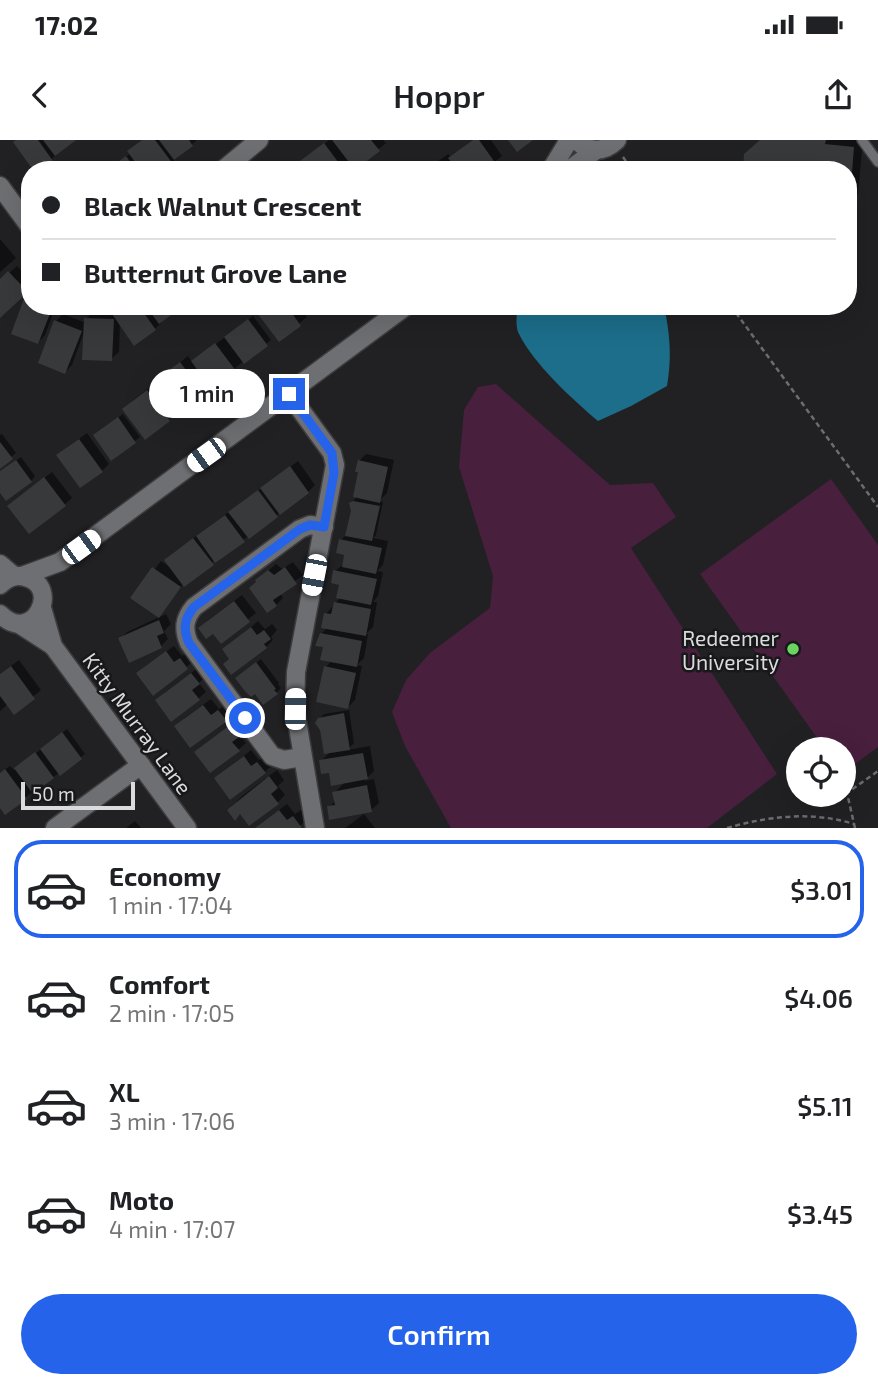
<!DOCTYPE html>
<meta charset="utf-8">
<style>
:root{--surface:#fff;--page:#f2f2f2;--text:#202124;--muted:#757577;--line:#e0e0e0;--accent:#2563eb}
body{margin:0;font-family:"Exo 2",sans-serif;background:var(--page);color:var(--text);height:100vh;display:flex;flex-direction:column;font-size:26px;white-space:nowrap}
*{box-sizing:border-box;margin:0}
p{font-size:23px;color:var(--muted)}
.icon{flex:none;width:38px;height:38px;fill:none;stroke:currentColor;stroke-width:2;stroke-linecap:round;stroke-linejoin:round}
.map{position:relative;height:688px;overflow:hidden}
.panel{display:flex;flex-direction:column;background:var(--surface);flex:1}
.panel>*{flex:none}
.banner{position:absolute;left:21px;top:21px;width:836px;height:154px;border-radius:28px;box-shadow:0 7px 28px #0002;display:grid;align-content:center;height:154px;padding:0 21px;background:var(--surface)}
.tools{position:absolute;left:786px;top:597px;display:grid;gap:14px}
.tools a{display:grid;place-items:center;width:70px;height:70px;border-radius:50%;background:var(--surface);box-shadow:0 7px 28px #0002;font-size:35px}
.scale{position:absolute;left:21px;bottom:18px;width:114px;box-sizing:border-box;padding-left:7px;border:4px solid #dbdbdd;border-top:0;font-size:19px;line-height:24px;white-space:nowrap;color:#dbdbdd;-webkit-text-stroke:5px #18181a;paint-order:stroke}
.end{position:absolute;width:32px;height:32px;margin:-16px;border:9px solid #2563eb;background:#fff;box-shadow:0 0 0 4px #fff}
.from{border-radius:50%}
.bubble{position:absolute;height:49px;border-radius:24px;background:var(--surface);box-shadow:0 7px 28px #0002;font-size:23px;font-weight:600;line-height:49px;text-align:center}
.car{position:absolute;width:21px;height:42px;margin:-21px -10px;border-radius:9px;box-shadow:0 0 5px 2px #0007;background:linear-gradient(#fff 24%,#345 0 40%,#fff 0 76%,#345 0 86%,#fff 0)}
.banner b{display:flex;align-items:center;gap:24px;height:66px;font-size:26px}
.banner b+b{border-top:2px solid var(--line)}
.banner i{width:18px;height:18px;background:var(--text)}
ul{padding:12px 0 0;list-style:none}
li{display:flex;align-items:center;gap:21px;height:98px;margin:0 14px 10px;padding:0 7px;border:4px solid transparent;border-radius:28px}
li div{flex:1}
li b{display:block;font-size:26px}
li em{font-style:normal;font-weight:600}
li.current{border-color:var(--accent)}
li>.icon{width:63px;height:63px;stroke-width:1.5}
.button{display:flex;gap:14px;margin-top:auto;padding:14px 21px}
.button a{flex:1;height:80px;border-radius:42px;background:var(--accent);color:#fff;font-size:28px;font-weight:600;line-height:80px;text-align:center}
.status{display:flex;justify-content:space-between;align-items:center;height:49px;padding:0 35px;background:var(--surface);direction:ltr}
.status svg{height:19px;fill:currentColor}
header{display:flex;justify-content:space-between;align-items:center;height:91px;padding:0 21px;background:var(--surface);font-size:32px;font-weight:600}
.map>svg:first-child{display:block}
.green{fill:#481f3d}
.water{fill:#1c6e8a}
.shadow{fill:#0007}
.building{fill:#37393b}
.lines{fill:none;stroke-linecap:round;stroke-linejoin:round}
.lane-casing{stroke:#3d3d3f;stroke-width:12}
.street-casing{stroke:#3d3d3f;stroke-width:21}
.secondary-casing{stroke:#3d3d3f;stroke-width:21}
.path{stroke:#6d6d70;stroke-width:2.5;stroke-dasharray:5 3.5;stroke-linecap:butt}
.lane{stroke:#6e6f72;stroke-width:9}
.street{stroke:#6e6f72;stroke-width:18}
.secondary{stroke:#6e6f72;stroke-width:18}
.route{stroke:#2563eb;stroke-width:9}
.poi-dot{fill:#6cd362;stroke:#18181a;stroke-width:2.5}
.labels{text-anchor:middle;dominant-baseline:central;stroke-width:5;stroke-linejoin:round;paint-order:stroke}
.poi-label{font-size:21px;fill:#dbdbdd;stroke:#18181a;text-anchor:end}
.street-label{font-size:21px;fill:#dbdbdd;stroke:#18181a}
</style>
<div class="status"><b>17:02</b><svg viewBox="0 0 49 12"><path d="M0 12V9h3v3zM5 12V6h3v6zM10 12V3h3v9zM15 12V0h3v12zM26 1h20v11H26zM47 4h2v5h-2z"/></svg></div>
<header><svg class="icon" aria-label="back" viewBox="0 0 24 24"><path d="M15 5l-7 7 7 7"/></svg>Hoppr<svg class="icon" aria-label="share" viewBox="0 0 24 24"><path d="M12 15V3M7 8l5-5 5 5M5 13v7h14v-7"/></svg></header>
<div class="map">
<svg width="878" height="688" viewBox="0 0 878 688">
<rect width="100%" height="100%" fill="#212124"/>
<!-- green -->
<g class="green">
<path d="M496,244L610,345L653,343L676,377L631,408L777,634L707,688H451L405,606L392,572L406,540L430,513L490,468L493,436L459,327L464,270L478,247Z"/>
<path d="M831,339L878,405V607L844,632V609H825L700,434Z"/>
</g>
<!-- water -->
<path class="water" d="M517,166H664C670,194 672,217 667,246L631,266L598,281C572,259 534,224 519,194C515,187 517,175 517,166Z"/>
<!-- shadow -->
<g class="shadow">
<path d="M18,0H73L39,30Z"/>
<path d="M142,0H197L163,30H109L131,13L130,11Z"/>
<path d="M329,0H383L386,3L355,28L356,30H293Z"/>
<path d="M473,0H491L502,16L485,30H426L448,14L451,17Z"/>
<path d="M761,0H863L858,54L849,63V30Z"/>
<path d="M0,99L16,118L0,132Z"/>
<path d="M17,126L30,140V147L0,175V141Z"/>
<path d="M30,154V166H56L45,195L38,202L27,157Z"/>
<path d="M118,166H179L161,180L162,182L155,189L120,182L119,212L111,219L84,192L72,225L65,232L56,181L63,174L86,183V179L93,172H112Z"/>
<path d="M259,166H299L307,177L279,200Z"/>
<path d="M307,166H321L312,173Z"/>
<path d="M253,176L271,200L211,247L213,250L206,257L177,272L169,280L131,262L188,216L192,222Z"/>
<path d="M123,274L140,297L112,318L100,291Z"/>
<path d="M87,293L109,324L102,331L66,308Z"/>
<path d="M2,294L16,313L0,326V295Z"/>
<path d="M366,314L394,320L387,353L379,361L383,362L376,395L373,398L388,401L383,425L377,431L383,432L378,456L373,462H377L373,487L366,494H368L364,518L357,525L362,526L355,560L348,567L326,527L332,520L321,494L328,487L326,474L341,457V444L335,431L344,424L346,413L341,400L348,393L352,371L351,363L358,356L359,321Z"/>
<path d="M21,317L35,336L31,341L0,350V332Z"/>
<path d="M298,321L315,345L308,352L184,443L159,476L133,458L161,421L171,428L173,413Z"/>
<path d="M52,332L72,358L64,365L16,359Z"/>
<path d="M293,422L303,435L280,453L283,458L276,465L257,440L276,424L282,429Z"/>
<path d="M242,455L256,473L221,502L207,481Z"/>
<path d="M166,474L171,484L164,491L168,499L161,506L120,499L127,492Z"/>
<path d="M258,481L265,489L272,484L277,490L271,497L273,500L266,507L224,509Z"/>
<path d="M174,506L182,516L188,512L194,521L153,553L146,526Z"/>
<path d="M261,519L279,543L278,544L281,548L276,553L242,533Z"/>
<path d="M19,520L41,550L14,572L8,564L0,571V534Z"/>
<path d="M199,527L206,536L199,543L206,552L198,559L164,553Z"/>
<path d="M211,559L219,569L226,564L233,573L226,580L183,579Z"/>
<path d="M349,570L354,603L347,610L370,606L374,631L364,641L374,639L379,663L371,670L329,667L336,660L334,653L345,642L321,621L331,611L319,579L324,574Z"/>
<path d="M238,579L245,589L239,594L246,603L238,610L197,612Z"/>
<path d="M67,589L85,614L5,672L0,665V633L10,626L14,630Z"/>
<path d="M251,610L259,620L265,616L272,625L265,632L216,638Z"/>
<path d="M277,630L284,640L278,646L285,655L278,662L241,672L229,670L242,656Z"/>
<path d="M287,664L295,674L301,670L307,679L300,686L259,685Z"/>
<path d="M364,674L375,688H345Z"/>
<path d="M135,681L141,688H126Z"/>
</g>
<!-- building -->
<g class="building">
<path d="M16,0H38L53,21L42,30H33L13,2Z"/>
<path d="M43,0H76L55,16Z"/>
<path d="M142,0H155L173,24L166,30H141L127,11Z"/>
<path d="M159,0H189L193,6L174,20Z"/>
<path d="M332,0H371L380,11L355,30Z"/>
<path d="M473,0H479L496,24L488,30H457L448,18Z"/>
<path d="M508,0H533L517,12Z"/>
<path d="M760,0H826L825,4L854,7L851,45H849V30H743L744,14Z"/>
<path d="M324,3L344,30H307L300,21Z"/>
<path d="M126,16L136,30H107Z"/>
<path d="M8,131L28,152L0,178V139Z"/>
<path d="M25,156L30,158V166H53L38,204L11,194Z"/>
<path d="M118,166H139L156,190L134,206L110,171Z"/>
<path d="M146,166H177L179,169L159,184Z"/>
<path d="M258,166H287L301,186L279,202L254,169Z"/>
<path d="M84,178L114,179L112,221L82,220Z"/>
<path d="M248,179L268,206L244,224L224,197Z"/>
<path d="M54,180L82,191L65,234L38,223Z"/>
<path d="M215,203L236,231L211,249L191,221Z"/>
<path d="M180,222L207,258L180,278L153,242Z"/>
<path d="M147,250L170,281L145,300L122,269Z"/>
<path d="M118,277L136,303L111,321L93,295Z"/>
<path d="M79,299L103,332L80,348L56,315Z"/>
<path d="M0,302L13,319L0,329Z"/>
<path d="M16,320L32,342L6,361L0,353V331Z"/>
<path d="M358,320L388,327L380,363L353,357L358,332H355Z"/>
<path d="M290,326L309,353L280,375L260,348Z"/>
<path d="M44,337L66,366L29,394L7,366Z"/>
<path d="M258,350L278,377L249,399L228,372Z"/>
<path d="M353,361L380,366L372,401L345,396L351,371L349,363Z"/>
<path d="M225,375L245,402L215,423L196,396Z"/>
<path d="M193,398L214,425L184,447L164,420Z"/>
<path d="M339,399L382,408L376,434L342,427L344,415L336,413Z"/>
<path d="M152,427L181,447L159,478L130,458Z"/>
<path d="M285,427L297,444L273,460L277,466L267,473L249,448L256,442L255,440L268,430L274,435Z"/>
<path d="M333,430L377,439L371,465L336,458L339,445L331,443Z"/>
<path d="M234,461L250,482L221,504L213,494L206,499L198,488Z"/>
<path d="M334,462L371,469L366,496L321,488L324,473L331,474Z"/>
<path d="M159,480L164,493L157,496L162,508L129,523L118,498Z"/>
<path d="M251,487L257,495L264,490L271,499L264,504L267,508L231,535L223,524L229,519L222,509Z"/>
<path d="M320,493L362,501L357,527L320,520L323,507L315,506Z"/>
<path d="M166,511L174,522L180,518L188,529L153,556L136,533Z"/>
<path d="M256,522L276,549L274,550L278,554L263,565L255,554L251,557L244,550L235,538Z"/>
<path d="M11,526L35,559L14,575L0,556V534Z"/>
<path d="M324,526L356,533L348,569L316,562Z"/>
<path d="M191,533L200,544L192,550L200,560L171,582L155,560Z"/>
<path d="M203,565L211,575L218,570L227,581L190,608L174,586Z"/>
<path d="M344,573L350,610L324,614L320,590L315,583L318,578Z"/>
<path d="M230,585L239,597L232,602L240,611L210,633L194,612Z"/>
<path d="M62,592L82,619L60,636L40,609Z"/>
<path d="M35,612L54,638L33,654L14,628Z"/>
<path d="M363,613L368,639L331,646L329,633L321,634L319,620Z"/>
<path d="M244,616L251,626L257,622L266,633L230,660L214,638Z"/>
<path d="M5,629L27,659L5,675L0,668V633Z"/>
<path d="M269,636L278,648L271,654L279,664L249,686L240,674L235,681L227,670Z"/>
<path d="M367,645L372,672L329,680L327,666L335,665L332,652Z"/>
<path d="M279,670L287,680L293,676L302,688H255Z"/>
</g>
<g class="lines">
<defs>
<path id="lane" d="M862,0L878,22"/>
<g id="street">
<path d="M223,30L259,0"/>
<path d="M0,46L30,87"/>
<path d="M289,254L332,313L335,325L296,532L295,569L315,688"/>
<path d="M0,424L14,436"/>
<path d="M42,468L53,506L187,688"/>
<path d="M19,484L53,506"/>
<path d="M302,617L284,620L272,616L189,503C183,489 184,479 194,467L300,389L310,385L324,387"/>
<path d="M55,688L141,625"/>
</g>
<g id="secondary">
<path d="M576,0C589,13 604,13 617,0"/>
<path d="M551,30L569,0"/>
<path d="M569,30L596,10"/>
<path d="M22,436L60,422L406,166"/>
<path d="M0,445C7,438 15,434 25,437C63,446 33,507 0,474"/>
</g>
</defs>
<!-- lane casing -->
<use href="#lane" class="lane-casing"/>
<!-- street casing -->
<use href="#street" class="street-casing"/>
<!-- secondary casing -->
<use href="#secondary" class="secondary-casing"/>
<!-- path -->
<g class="path">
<path d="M623,17L632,30"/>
<path d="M731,166L878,367"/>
<path d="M727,688C769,676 812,671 854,684"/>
<path d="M855,688L847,653L878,631"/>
</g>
<!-- lane -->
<use href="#lane" class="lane"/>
<!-- street -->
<use href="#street" class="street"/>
<!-- secondary -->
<use href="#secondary" class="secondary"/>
</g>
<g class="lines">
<!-- route -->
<path class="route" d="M245,578L189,503C183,489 184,479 194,467L300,389L310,385L324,387L334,333L332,313L289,254"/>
</g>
<!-- markers -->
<circle class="poi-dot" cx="793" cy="509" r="7"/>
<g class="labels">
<!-- poi labels -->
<g class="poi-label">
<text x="779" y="497">Redeemer<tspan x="779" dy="24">University</tspan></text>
</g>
<!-- street labels -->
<g class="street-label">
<text transform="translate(138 583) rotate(54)">Kitty Murray Lane</text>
</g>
</g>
</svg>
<div class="tools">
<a><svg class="icon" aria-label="locate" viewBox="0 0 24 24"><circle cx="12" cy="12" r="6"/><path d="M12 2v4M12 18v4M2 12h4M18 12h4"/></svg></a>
</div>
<div class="scale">50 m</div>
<i class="end from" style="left:245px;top:578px"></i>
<i class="end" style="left:289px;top:254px"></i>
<div class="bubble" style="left:149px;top:229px;width:116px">1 min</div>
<i class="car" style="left:206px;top:315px;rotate:234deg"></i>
<i class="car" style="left:81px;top:407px;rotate:54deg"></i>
<i class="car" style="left:314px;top:435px;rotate:191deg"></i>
<i class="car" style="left:295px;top:569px;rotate:1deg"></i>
<div class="banner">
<b><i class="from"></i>Black Walnut Crescent</b>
<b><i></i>Butternut Grove Lane</b>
</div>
</div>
<section class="panel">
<ul>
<li class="current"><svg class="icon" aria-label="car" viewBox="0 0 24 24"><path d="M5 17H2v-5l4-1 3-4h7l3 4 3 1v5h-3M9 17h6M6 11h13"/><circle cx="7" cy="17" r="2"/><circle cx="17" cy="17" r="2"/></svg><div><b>Economy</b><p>1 min · 17:04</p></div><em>$3.01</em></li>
<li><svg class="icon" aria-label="car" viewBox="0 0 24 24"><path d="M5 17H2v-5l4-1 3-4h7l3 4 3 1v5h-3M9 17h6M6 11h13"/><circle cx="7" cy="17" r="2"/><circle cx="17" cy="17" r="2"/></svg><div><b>Comfort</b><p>2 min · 17:05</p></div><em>$4.06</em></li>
<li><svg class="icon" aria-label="car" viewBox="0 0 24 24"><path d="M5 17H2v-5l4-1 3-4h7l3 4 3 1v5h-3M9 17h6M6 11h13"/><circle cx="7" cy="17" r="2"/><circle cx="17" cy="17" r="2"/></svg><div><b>XL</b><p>3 min · 17:06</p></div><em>$5.11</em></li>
<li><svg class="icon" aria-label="car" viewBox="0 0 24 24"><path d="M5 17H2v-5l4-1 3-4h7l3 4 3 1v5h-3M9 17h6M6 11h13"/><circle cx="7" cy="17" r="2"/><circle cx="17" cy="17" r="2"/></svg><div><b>Moto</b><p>4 min · 17:07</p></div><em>$3.45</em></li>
</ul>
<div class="button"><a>Confirm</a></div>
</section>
